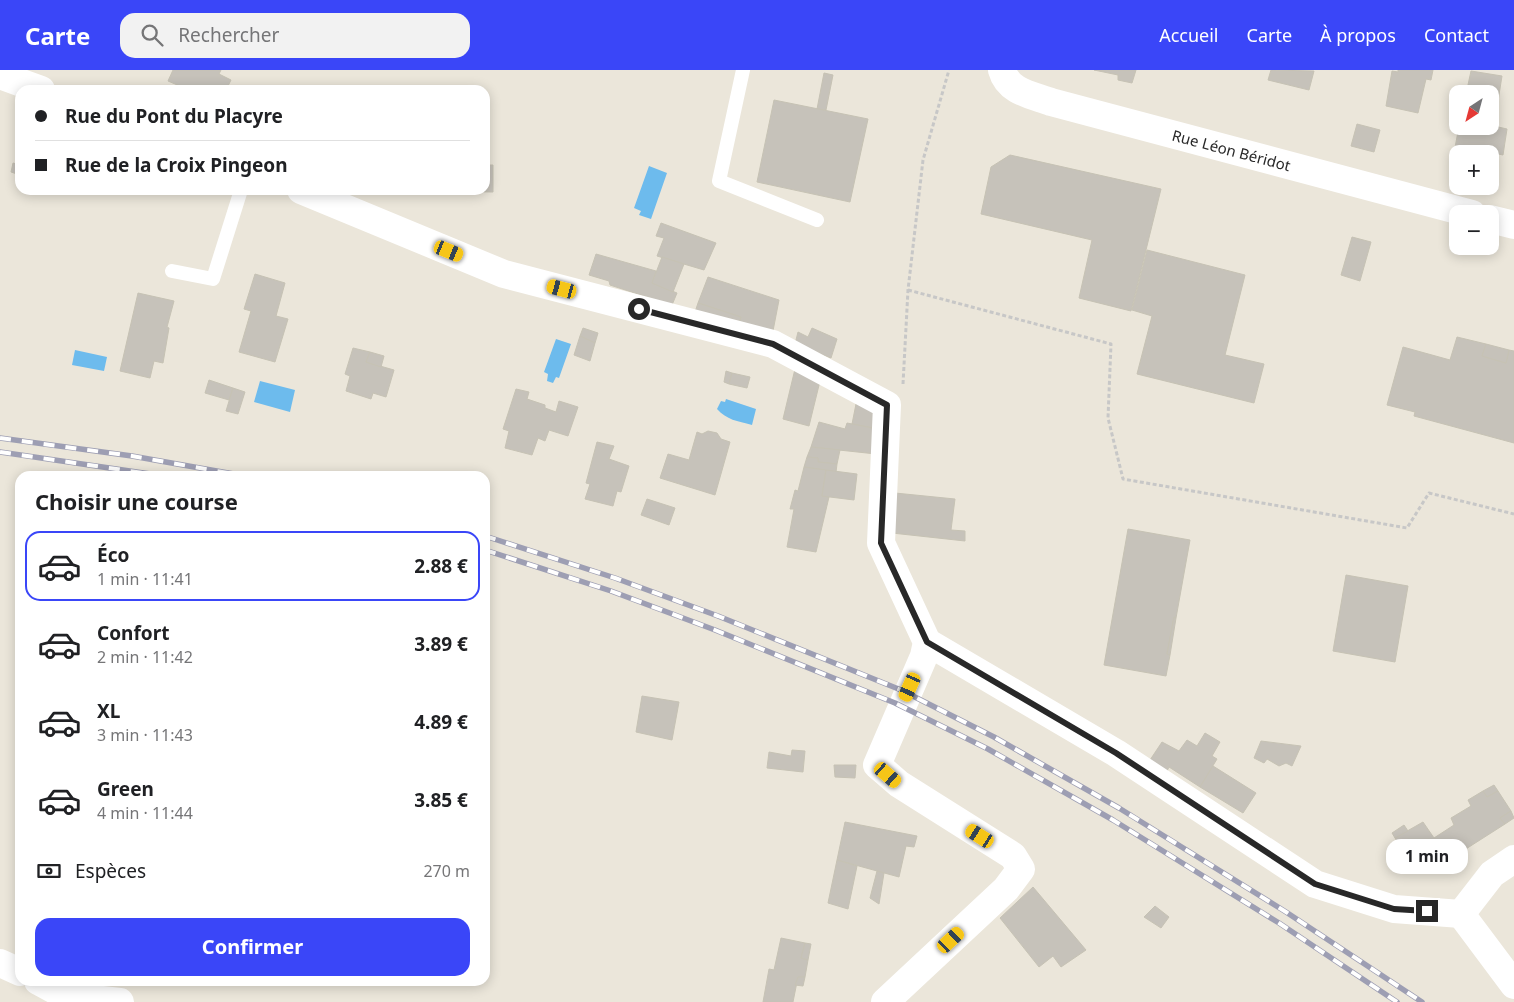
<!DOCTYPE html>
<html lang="fr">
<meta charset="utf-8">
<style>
:root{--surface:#fff;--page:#f2f2f2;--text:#202124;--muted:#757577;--line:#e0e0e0;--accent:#3a46f8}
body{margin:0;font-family:"Noto Sans",sans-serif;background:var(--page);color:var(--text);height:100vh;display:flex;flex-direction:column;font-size:19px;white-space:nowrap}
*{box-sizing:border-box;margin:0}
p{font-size:16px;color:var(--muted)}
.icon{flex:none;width:28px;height:28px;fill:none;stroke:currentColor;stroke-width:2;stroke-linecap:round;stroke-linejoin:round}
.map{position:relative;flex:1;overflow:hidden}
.panel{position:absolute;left:15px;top:401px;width:475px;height:515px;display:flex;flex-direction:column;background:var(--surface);border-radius:15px;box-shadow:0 2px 12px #0003}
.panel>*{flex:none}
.guide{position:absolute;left:15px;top:15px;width:475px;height:110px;border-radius:15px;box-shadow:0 2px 12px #0003;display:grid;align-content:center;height:110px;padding:0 20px;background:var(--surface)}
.needle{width:32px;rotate:216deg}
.fabs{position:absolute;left:1449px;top:15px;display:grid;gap:10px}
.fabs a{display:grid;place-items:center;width:50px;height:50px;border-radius:10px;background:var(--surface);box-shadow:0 2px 12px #0003;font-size:25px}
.end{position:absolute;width:22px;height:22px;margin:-11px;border:6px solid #282828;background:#fff;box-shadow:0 0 0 2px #fff}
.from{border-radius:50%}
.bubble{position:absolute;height:35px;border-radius:15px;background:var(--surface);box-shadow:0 2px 12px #0003;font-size:16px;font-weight:700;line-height:35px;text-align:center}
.car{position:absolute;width:15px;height:30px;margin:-15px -8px;border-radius:6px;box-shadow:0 0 4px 1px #0007;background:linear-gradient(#f5c518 24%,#345 0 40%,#f5c518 0 76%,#345 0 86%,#f5c518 0)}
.guide b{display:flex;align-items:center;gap:18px;height:48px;font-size:19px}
.guide b+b{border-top:1px solid var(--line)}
.guide i{width:12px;height:12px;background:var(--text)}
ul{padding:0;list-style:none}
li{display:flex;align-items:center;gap:15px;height:70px;margin:0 10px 8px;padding:0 10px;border:2px solid transparent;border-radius:15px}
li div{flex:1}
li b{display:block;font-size:19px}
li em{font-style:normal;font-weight:700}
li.active{border-color:var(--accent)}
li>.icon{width:45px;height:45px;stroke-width:1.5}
h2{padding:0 20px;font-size:22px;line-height:60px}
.pay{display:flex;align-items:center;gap:12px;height:55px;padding:0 20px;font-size:19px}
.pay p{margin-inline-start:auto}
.primary-button{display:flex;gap:10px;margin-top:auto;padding:10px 20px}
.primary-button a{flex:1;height:58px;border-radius:15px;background:var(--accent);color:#fff;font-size:20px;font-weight:700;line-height:58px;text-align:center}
header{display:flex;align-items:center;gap:30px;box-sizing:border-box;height:70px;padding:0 25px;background:var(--accent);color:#fff}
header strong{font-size:24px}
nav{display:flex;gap:28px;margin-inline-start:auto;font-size:18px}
.search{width:350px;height:45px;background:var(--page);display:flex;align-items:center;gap:12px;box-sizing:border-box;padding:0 18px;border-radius:15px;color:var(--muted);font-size:19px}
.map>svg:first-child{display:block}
.water{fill:#6dbbed}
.building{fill:#c6c2ba;stroke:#c6c2b4}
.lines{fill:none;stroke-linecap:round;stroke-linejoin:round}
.path{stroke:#c7c7c7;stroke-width:3;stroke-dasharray:4 2.5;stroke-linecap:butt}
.service{stroke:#fff;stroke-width:14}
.minor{stroke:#fff;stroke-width:28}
.tertiary{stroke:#fff;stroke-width:28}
.rail-casing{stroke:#9d9eb3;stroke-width:5.5}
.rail{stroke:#fff;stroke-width:4;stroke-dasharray:11;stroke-linecap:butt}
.route{stroke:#282828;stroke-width:6}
.labels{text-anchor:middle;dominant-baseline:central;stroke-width:4.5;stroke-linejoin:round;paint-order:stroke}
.street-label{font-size:15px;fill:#282828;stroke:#fff}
</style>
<header>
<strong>Carte</strong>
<div class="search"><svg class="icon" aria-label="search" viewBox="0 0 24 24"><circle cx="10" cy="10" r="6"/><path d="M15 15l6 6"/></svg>Rechercher</div>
<nav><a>Accueil</a><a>Carte</a><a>À propos</a><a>Contact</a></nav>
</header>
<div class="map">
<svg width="1514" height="932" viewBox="0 0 1514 932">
<rect width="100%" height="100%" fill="#ebe6da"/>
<!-- water -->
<g class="water">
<path d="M649,96L667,103L651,149L639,145L641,141L634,138Z"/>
<path d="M556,269L571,274L559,308L556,307L553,313L547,311L548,304L544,302Z"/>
<path d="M75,280L107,287L104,301L72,295Z"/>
<path d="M260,311L295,320L290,342L254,332Z"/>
<path d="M726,329L756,339L752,355C737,351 727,350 717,339L721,331L725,332Z"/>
</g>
<!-- building -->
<g class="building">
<path d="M173,0H221L219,4L231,10L226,20H189L168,11Z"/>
<path d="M1094,0H1136L1132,13L1118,10V5Z"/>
<path d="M1271,0L1314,1L1309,20L1268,10Z"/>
<path d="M1398,0H1433L1431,10L1426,9L1418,43L1386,36L1392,1L1398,2Z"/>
<path d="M1471,1L1502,6L1494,56L1507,59L1503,85L1489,82V84L1454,83L1459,56H1490V24H1466Z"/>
<path d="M824,3L833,5L826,40L817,39Z"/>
<path d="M774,30L868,49L850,132L757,112Z"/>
<path d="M1357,54L1380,60L1374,82L1351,76Z"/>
<path d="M1010,85L1161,119L1131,241L1079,228L1092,170L981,144L991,97Z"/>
<path d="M13,93L20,95V105L11,102Z"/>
<path d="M485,95H493V122L427,121L485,120Z"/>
<path d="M661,153L716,173L704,200L657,186L664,168L656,166Z"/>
<path d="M1352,167L1371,172L1360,211L1341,205Z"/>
<path d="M1147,180L1245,205L1225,285L1264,294L1254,333L1137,304L1152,246L1132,240Z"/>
<path d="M596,184L656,201L652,213L677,223L672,235L610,215L609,211L589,205Z"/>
<path d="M662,187L684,194L673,222L652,213Z"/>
<path d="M255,204L285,213L276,246L288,249L275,292L239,282L251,241L244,239Z"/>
<path d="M708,207L779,230L772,266L738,256L741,247L698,233Z"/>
<path d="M138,223L174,231L167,257L169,258L163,293L154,291L150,308L120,301Z"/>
<path d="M698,233L741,247L738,256L695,242Z"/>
<path d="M583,258L598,263L595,273L580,266Z"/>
<path d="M812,258L837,269L831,288L795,274L798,262L808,267Z"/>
<path d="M580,266L595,273L590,291L574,285Z"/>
<path d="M1457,267L1486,274L1482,286L1506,293L1509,280L1514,281V373L1414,346L1415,342L1387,335L1403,277L1450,290Z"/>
<path d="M1486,274L1509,280L1506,293L1482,286Z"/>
<path d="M353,278L370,282L366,292L394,300L386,327L373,323L371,329L346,321L350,306L345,304Z"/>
<path d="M370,282L384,286L381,297L366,292Z"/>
<path d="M795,299L821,307L809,356L783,349Z"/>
<path d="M726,301L732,303L729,314L724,312Z"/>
<path d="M732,303L750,307L747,318L729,314Z"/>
<path d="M209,310L233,318L229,330L205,323Z"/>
<path d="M233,318L245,322L238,344L226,341Z"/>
<path d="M516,319L529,322L527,329L545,335V338L556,342L559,331L578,337L568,366L549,360L545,371L538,368L532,385L505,378L509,361L503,359Z"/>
<path d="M856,334L872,336L878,359L852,354Z"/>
<path d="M819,352L845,359L847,353L878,359L876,384L811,377Z"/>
<path d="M708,361L717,363L721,369L730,372L715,425L660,408L668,384L689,390L697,362L702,364Z"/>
<path d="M597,372L614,376L609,389L629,396L621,422L617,421L613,436L585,429L590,414L586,413Z"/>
<path d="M811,377L840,380L837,394L818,392V388L807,387Z"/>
<path d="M807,387L818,388V392L837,394L836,402L804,397Z"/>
<path d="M804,397L826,400L822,426L829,427L816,482L787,477L794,439H790L795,420L798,421Z"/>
<path d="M826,400L857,404L854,430L822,426Z"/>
<path d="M895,423L955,429L951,460L965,461V471L892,463Z"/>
<path d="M647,429L675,438L669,455L641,445Z"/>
<path d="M1128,459L1190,470L1176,548L1174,547L1167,584L1170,585L1166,606L1104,595Z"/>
<path d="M1346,505L1408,516L1395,592L1333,581Z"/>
<path d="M1174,547L1176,548L1170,585L1167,584Z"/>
<path d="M642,626L679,632L672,670L636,662Z"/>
<path d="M1205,663L1220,672L1212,686L1217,689L1200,717L1169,697L1167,701L1150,690L1162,672L1179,681L1187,670L1197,676Z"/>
<path d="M1261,671L1301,676L1292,696L1286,693L1279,696L1267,689L1264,693L1254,688Z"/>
<path d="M792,680L805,681L803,702L767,698L769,682L791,686Z"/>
<path d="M834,695H856L855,708L835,707Z"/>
<path d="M1213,696L1256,723L1243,743L1200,717Z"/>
<path d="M1494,715L1498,721L1487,727L1483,721Z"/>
<path d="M1483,721L1487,727L1498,721L1511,741L1500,748L1505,754L1458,784L1457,781L1436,794L1431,786L1413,797L1395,768L1423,752L1434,768L1454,755L1451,748L1471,736L1468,730Z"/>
<path d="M1511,741L1514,748L1505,754L1500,748Z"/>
<path d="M845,752L917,766L914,777L906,776L899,807L837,790Z"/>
<path d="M1404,755L1408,761L1395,768L1392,763Z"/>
<path d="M837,790L857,796L848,839L828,833Z"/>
<path d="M877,801L884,803L879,834L870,828Z"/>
<path d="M1033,817L1086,880L1061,897L1053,886L1039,897L1000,848Z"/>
<path d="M1155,836L1169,847L1161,858L1144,847Z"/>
<path d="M781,868L805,873L801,888L808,890L805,907H798L793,932H763L769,899L774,900Z"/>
<path d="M805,873L811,874L808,890L801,888Z"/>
<path d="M798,907H805L803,916L795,915Z"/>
</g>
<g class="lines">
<!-- path -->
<g class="path">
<path d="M908,220L1111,274L1108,348L1123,409L1407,458L1429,423L1514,444"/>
<path d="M903,314L908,220L923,90L949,0"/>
</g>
<!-- service -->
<g class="service">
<path d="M743,0L719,111L817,150"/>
<path d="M172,201L213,209L241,120"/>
</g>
<!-- minor -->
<g class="minor">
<path d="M0,5L41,20"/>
<path d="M301,120L504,204L773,274L887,335L881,473L927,572L924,586L877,695L899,714L1013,786L1021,799L1006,819L885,932"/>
<path d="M927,572L1116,683L1315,814L1394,839L1461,844"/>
<path d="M1461,844L1514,915"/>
<path d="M1461,844L1492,804L1514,789"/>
<path d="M0,893L20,902"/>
<path d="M38,911L66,926L120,932"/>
</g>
<!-- tertiary -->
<g class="tertiary">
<path id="s1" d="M1002,0C1008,22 1032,25 1051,32L1472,144"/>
<path d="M1490,149L1514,155"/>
</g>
<defs>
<g id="rail">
<path d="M0,368L132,386L245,406"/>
<path d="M0,382L164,406"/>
<path d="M485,466L615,508L718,546L901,620L994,667L1119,738L1286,842L1422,932"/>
<path d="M485,480L611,521L715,560L895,633L988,679L1113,750L1279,853L1397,932"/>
</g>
</defs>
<!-- rail casing -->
<use href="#rail" class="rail-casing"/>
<!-- rail -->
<use href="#rail" class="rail"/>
</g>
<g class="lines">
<!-- route -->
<path class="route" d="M639,239L773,274L887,335L881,473L927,572L1116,683L1315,814L1394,839L1427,841"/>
</g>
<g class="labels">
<!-- street labels -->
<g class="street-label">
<text stroke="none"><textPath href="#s1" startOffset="248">Rue Léon Béridot</textPath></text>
</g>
</g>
</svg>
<div class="fabs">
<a><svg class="needle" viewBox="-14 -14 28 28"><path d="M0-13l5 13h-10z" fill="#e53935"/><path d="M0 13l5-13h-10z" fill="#757577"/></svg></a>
<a>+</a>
<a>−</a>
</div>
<i class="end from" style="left:639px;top:239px"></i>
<i class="end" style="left:1427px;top:841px"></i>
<div class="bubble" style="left:1386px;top:769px;width:82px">1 min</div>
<i class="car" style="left:449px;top:181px;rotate:112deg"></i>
<i class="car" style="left:562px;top:219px;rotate:285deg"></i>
<i class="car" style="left:910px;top:617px;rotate:204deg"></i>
<i class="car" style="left:888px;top:705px;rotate:131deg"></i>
<i class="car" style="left:980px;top:766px;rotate:302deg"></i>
<i class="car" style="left:951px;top:870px;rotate:47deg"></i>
<div class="guide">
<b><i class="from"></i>Rue du Pont du Placyre</b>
<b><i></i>Rue de la Croix Pingeon</b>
</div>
<section class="panel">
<h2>Choisir une course</h2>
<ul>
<li class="active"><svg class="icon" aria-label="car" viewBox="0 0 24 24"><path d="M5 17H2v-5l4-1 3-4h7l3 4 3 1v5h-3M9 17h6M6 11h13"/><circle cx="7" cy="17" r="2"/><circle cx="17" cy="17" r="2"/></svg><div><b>Éco</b><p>1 min · 11:41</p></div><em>2.88 €</em></li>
<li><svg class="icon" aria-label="car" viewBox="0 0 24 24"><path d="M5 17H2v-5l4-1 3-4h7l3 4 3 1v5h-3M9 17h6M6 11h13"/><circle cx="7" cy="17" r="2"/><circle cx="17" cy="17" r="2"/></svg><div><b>Confort</b><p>2 min · 11:42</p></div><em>3.89 €</em></li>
<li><svg class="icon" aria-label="car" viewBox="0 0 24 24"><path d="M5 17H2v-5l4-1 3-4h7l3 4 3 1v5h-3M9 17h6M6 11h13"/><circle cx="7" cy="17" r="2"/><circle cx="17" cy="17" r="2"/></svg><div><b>XL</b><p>3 min · 11:43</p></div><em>4.89 €</em></li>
<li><svg class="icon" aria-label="car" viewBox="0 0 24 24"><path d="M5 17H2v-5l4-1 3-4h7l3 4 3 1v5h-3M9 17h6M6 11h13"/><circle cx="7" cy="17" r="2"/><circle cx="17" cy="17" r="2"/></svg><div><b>Green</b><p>4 min · 11:44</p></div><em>3.85 €</em></li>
</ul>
<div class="pay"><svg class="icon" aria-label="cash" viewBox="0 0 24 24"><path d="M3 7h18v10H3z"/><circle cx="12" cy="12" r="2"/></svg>Espèces<p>270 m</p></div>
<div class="primary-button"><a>Confirmer</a></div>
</section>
</div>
